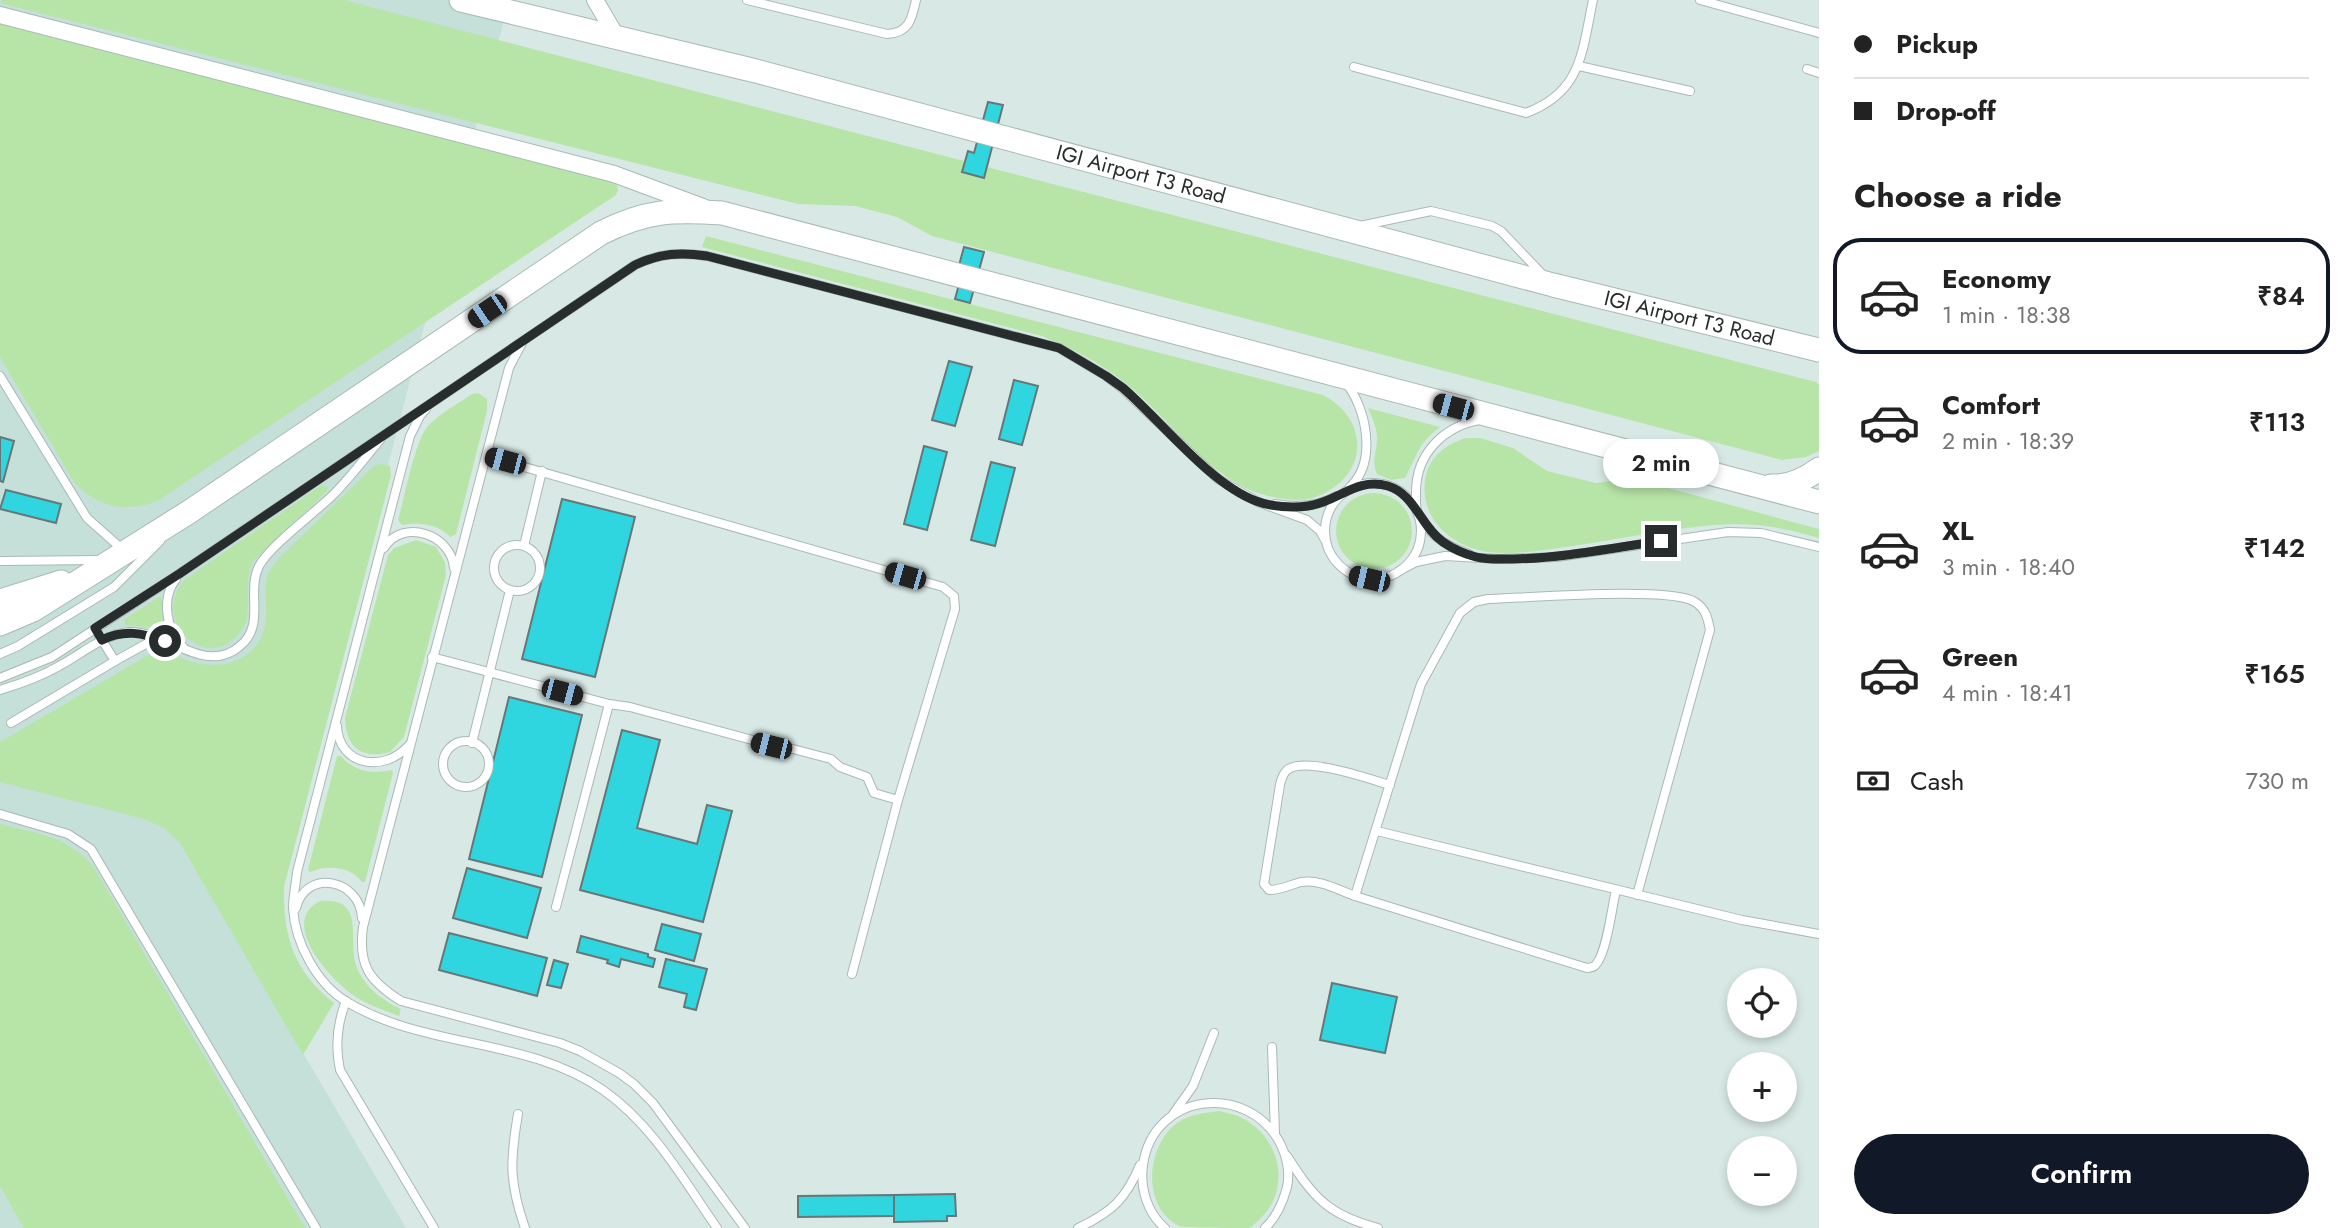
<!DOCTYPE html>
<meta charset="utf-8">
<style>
:root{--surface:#fff;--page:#f6f6f6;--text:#222;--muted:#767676;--line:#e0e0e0;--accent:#111827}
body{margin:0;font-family:Jost,sans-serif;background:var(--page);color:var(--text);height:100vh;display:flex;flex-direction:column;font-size:26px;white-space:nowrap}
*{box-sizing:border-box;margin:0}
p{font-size:23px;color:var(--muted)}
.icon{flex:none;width:38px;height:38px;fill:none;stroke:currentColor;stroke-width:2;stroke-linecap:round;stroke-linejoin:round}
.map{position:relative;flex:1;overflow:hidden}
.side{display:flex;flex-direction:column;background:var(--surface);width:525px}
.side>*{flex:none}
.hud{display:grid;align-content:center;height:154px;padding:0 35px;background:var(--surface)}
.tools{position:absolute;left:1727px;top:968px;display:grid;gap:14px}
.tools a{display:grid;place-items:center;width:70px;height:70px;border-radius:50%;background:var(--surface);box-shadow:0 4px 10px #0003;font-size:35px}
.end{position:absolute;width:32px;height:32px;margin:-16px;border:9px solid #272d2c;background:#fff;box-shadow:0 0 0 4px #fff}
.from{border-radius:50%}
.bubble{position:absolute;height:49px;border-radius:24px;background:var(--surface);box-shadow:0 4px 10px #0003;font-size:23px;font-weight:600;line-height:49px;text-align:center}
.car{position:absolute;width:21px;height:42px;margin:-21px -10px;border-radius:9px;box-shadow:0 0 5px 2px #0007;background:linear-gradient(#222 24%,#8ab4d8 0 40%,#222 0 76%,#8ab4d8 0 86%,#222 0)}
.hud b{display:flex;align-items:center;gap:24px;height:66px;font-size:26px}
.hud b+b{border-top:2px solid var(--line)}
.hud i{width:18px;height:18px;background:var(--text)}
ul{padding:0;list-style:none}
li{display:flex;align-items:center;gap:21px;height:116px;margin:0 14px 10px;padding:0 21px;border:4px solid transparent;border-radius:28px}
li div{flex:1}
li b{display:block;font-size:26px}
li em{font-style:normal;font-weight:600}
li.on{border-color:var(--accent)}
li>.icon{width:63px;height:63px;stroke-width:1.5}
h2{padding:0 35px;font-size:32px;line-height:84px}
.pay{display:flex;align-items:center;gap:18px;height:77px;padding:0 35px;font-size:26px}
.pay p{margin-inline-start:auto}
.button{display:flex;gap:14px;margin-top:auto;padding:14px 35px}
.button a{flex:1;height:80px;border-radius:42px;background:var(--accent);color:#fff;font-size:28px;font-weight:600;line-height:80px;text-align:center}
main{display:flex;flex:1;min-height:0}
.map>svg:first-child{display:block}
.built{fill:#c5dfd9}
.green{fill:#b7e5a8}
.building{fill:#30d6df;stroke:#677778;stroke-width:2}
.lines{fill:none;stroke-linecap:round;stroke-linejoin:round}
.service-casing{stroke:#a9b9b5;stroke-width:10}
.minor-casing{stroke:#a9b9b5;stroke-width:18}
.secondary-casing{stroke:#a9b9b5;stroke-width:25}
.service{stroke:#fff;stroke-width:8}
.minor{stroke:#fff;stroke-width:16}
.secondary{stroke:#fff;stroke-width:23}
.route{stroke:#272d2c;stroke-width:9}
.labels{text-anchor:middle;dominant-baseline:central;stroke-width:6;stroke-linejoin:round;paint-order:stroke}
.street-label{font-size:21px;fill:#272d2c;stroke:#e5f6f2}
</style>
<main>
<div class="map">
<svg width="1819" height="1228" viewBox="0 0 1819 1228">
<rect width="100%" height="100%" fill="#d8e9e5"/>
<!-- built -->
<path class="built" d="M0,0H509L256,973L406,1228H0Z"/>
<!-- green -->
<g class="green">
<path d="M3,0H344L1816,382L1819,385V451L1806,457L1782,460L932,236L897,217L855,206L798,204L0,3Z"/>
<path d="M0,22L611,182L617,185L618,190L616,195L156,502C122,512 98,508 74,482L0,357Z"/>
<path d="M706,236L1323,395C1371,420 1368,476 1318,496C1299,504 1274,498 1255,492C1207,475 1165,414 1125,383C1100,362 1072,349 1042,336L702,247Z"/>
<path d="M478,393L487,399V411L456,534L451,537C436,524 422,522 402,525L398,520C405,497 414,443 428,426C440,413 458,404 472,394Z"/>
<path d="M1368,408L1440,427C1418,443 1417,456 1405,478L1391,480L1377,474C1371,461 1377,451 1377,438C1377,427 1372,418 1368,408Z"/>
<path d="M1466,438H1480L1513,448L1547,471L1596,483L1631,478L1819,529V538C1781,527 1755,522 1715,525C1667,529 1620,539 1573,546C1545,550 1516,555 1488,552C1453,547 1420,520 1425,481C1428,458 1445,444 1466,438Z"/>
<path d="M381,464L390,466L391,475L284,887C283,937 294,971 334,1003L303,1055L180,843L164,828L144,819L0,782V742L157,650C173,653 187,662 203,664C234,669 263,652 266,620C267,607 265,594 266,582C267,572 274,565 279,558L374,466Z"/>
<path d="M322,485L328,487L327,491L253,561C242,583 255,611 241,631C210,675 149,624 184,580Z"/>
<circle cx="1374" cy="531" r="38"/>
<path d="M416,540L436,547L445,562L446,575L404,737L390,752C361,760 346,747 345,718L388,555L394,548Z"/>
<path d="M159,597L162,599L167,631L164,633L153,628L126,625L124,620Z"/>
<path d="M337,756H341C355,772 371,774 392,770L393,773L365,882H362C350,866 327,865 310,872L308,870Z"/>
<path d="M0,824C37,833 66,836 93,866L305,1228H24L0,1186Z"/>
<path d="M320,901C366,897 348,938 356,965C363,986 382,1000 401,1009L399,1016C385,1011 372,1006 359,999C335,985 276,923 320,901Z"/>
<path d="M1219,1111C1226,1113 1234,1114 1240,1117C1271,1131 1287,1167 1274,1199C1269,1211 1260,1220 1250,1228C1236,1228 1189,1228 1179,1226C1141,1207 1146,1146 1177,1123C1190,1114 1204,1113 1219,1111Z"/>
</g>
<!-- building -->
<g class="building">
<path d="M988,102L1003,105L984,178L962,172L968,151L974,153Z"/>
<path d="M964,247L984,252L970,303L955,299L963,270L958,269Z"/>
<path d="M949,361L972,367L955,426L932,420Z"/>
<path d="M1014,380L1038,386L1022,445L999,439Z"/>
<path d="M0,437L14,441L3,482L0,481Z"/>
<path d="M924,446L947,452L927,530L904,524Z"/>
<path d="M991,462L1015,468L995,546L971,540Z"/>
<path d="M6,490L61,504L56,523L0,509Z"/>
<path d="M562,499L635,517L595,677L522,659Z"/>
<path d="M509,697L582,715L542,877L469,859Z"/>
<path d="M622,730L660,740L637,828L697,844L707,805L732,811L703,922L580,890Z"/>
<path d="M467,868L541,888L527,938L453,918Z"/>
<path d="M662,924L701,934L694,961L655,950Z"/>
<path d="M449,933L547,958L537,996L439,970Z"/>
<path d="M581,936L648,954V957L655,959L653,967L621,959L619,967L607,963L608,960L577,952Z"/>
<path d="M666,959L707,969L696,1010L684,1007L687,994L659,987Z"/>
<path d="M554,960L568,964L561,988L547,985Z"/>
<path d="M1332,983L1397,997L1385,1053L1320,1040Z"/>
<path d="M955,1194L956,1216H947V1221L894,1222V1195Z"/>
<path d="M894,1195V1216L798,1217V1196Z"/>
</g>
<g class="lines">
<defs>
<g id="service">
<path d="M747,0L887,34C909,33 912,19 916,0"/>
<path d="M1700,0L1819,33"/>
<path d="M1579,66L1690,91"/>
<path d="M1354,67L1526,113C1582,92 1582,52 1593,0"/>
<path d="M1807,69L1819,73"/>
<path d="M1360,226L1431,211L1492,226L1501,231L1544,276"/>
<path d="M522,343L509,368L363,927C358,965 369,981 401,1001L560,1043L580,1051L619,1073L634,1084L653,1103L745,1228"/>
<path d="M0,376L87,518L122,549"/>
<path d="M1346,383C1367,409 1377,462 1350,487"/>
<path d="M426,409L420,416L410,436L297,872C296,884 293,896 293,908C295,943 317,984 347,1002C425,1049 527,1037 603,1090C652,1124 683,1179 717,1228"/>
<path d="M486,456L943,587L954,596L955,609L898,800L852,974"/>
<circle cx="1373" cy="531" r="48"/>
<path d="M1275,504C1297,508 1317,507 1337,496"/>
<circle cx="517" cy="568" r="23"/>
<path d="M524,546L542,471"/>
<path d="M384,548C403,517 452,535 454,568"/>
<path d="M1469,554C1448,547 1428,534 1418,514C1415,507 1416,499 1416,492C1416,454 1443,427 1479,420"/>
<path d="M0,561L100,560"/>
<path d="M1399,571L1416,562L1445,556L1499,559L1557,557L1728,532L1761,533L1819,547"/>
<path d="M176,579C161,598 166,631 183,647"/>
<path d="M95,629L115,661"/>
<path d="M0,654L18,646L114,587L160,541"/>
<path d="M432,657L609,704L630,707L786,749H793L831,759L840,767L867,777L874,793L898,800"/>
<path d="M0,678L52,657L179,574L635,265C660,253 681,252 707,256L1059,348L1106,376L1123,389L1218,479L1258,502L1307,520L1320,531L1325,540"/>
<path d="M0,690C20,684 40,677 59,666C82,654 103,634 130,632C166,631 206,676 240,646C266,625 246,592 259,566C269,547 314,513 332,496C349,479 364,459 380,440"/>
<path d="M11,723L115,661L151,641L159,640"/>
<path d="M337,726C339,767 385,773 409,745"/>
<circle cx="466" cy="764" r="23"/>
<path d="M472,743L510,590"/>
<path d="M1390,785C1369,779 1305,756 1287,770C1283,774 1281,780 1280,785L1264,884L1269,890C1281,890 1290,885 1301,882C1320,879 1338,890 1355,896L1587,968C1592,967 1594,968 1597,963C1607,950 1612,907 1616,890"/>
<path d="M0,814L68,834L91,849L316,1228"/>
<path d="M1377,831L1742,920L1819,934"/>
<path d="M1355,896L1421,684L1460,613L1474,602L1488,599C1525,598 1671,586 1695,602C1706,609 1708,619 1710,630L1637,895"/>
<path d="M556,907L609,704"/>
<path d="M296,908C306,868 360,879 362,918"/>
<path d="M346,1001C337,1024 335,1047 340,1070L434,1228"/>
<path d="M1272,1047L1275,1133"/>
<path d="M518,1114C510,1161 509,1182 525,1228"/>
<path d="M1173,1114L1193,1086L1214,1033"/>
<path d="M1287,1156C1314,1198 1328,1215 1378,1228"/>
<path d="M1078,1228C1112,1212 1126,1199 1140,1165"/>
<path d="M1165,1228C1147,1213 1140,1188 1143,1165C1153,1092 1249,1081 1281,1145C1287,1158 1290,1173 1287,1187C1283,1202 1277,1217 1265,1228"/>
</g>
<g id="minor">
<path d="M595,0L618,39"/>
<path d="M0,15L614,174L703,207"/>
</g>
<g id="secondary">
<path id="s1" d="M461,0L756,71L1553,285L1819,350"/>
<path d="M1771,486C1789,487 1804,480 1819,469"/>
<path d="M0,601L61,582"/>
<path d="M0,624L33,610L189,512L601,233C647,210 672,210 722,213L1819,502"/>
</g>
</defs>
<!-- service casing -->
<use href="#service" class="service-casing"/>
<!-- minor casing -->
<use href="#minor" class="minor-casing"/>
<!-- secondary casing -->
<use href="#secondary" class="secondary-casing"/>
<!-- service -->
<use href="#service" class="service"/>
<!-- minor -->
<use href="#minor" class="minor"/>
<!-- secondary -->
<use href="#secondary" class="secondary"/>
</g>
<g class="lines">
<!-- route -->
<path class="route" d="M165,641C143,633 124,629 102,640L95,628L179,574L635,265C660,253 681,252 707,256L1059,348L1106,376L1123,388C1162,422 1209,483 1256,501C1271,507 1293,508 1308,506C1339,502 1355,477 1388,486C1415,494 1421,527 1443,542C1453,549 1465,554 1476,557C1488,560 1502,559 1513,559C1563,558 1612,548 1661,541"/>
</g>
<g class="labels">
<!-- street labels -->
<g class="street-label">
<text stroke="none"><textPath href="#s1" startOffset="702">IGI Airport T3 Road</textPath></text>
<text stroke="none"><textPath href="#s1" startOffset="1269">IGI Airport T3 Road</textPath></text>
</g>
</g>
</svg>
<div class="tools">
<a><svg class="icon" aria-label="locate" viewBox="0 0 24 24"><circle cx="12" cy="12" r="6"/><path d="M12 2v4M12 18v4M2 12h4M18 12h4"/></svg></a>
<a>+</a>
<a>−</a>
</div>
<i class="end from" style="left:165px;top:641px"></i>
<i class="end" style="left:1661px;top:541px"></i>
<div class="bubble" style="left:1603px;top:439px;width:116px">2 min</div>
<i class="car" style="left:487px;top:311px;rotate:236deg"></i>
<i class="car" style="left:1453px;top:407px;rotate:285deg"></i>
<i class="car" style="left:505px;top:461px;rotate:285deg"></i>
<i class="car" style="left:905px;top:576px;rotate:286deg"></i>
<i class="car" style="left:1369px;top:579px;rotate:283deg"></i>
<i class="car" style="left:562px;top:692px;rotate:105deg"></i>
<i class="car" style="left:771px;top:746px;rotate:284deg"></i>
</div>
<section class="side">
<div class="hud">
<b><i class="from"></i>Pickup</b>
<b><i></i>Drop-off</b>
</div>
<h2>Choose a ride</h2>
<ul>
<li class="on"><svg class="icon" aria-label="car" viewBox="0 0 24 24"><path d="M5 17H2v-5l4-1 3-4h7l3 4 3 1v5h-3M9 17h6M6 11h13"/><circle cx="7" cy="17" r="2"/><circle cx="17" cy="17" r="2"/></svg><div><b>Economy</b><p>1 min · 18:38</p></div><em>₹84</em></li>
<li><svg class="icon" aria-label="car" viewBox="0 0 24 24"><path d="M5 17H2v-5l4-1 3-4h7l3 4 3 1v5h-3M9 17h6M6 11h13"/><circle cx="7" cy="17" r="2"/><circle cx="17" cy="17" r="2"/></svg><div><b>Comfort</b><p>2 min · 18:39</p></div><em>₹113</em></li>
<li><svg class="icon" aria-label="car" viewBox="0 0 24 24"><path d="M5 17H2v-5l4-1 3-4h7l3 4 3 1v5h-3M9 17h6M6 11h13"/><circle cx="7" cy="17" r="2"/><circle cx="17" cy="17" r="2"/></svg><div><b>XL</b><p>3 min · 18:40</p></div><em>₹142</em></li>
<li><svg class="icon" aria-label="car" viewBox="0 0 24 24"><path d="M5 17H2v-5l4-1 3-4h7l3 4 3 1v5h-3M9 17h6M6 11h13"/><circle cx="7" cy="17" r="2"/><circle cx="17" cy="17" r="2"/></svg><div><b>Green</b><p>4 min · 18:41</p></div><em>₹165</em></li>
</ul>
<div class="pay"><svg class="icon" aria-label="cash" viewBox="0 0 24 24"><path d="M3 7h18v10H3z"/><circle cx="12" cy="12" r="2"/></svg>Cash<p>730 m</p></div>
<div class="button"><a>Confirm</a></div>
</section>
</main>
